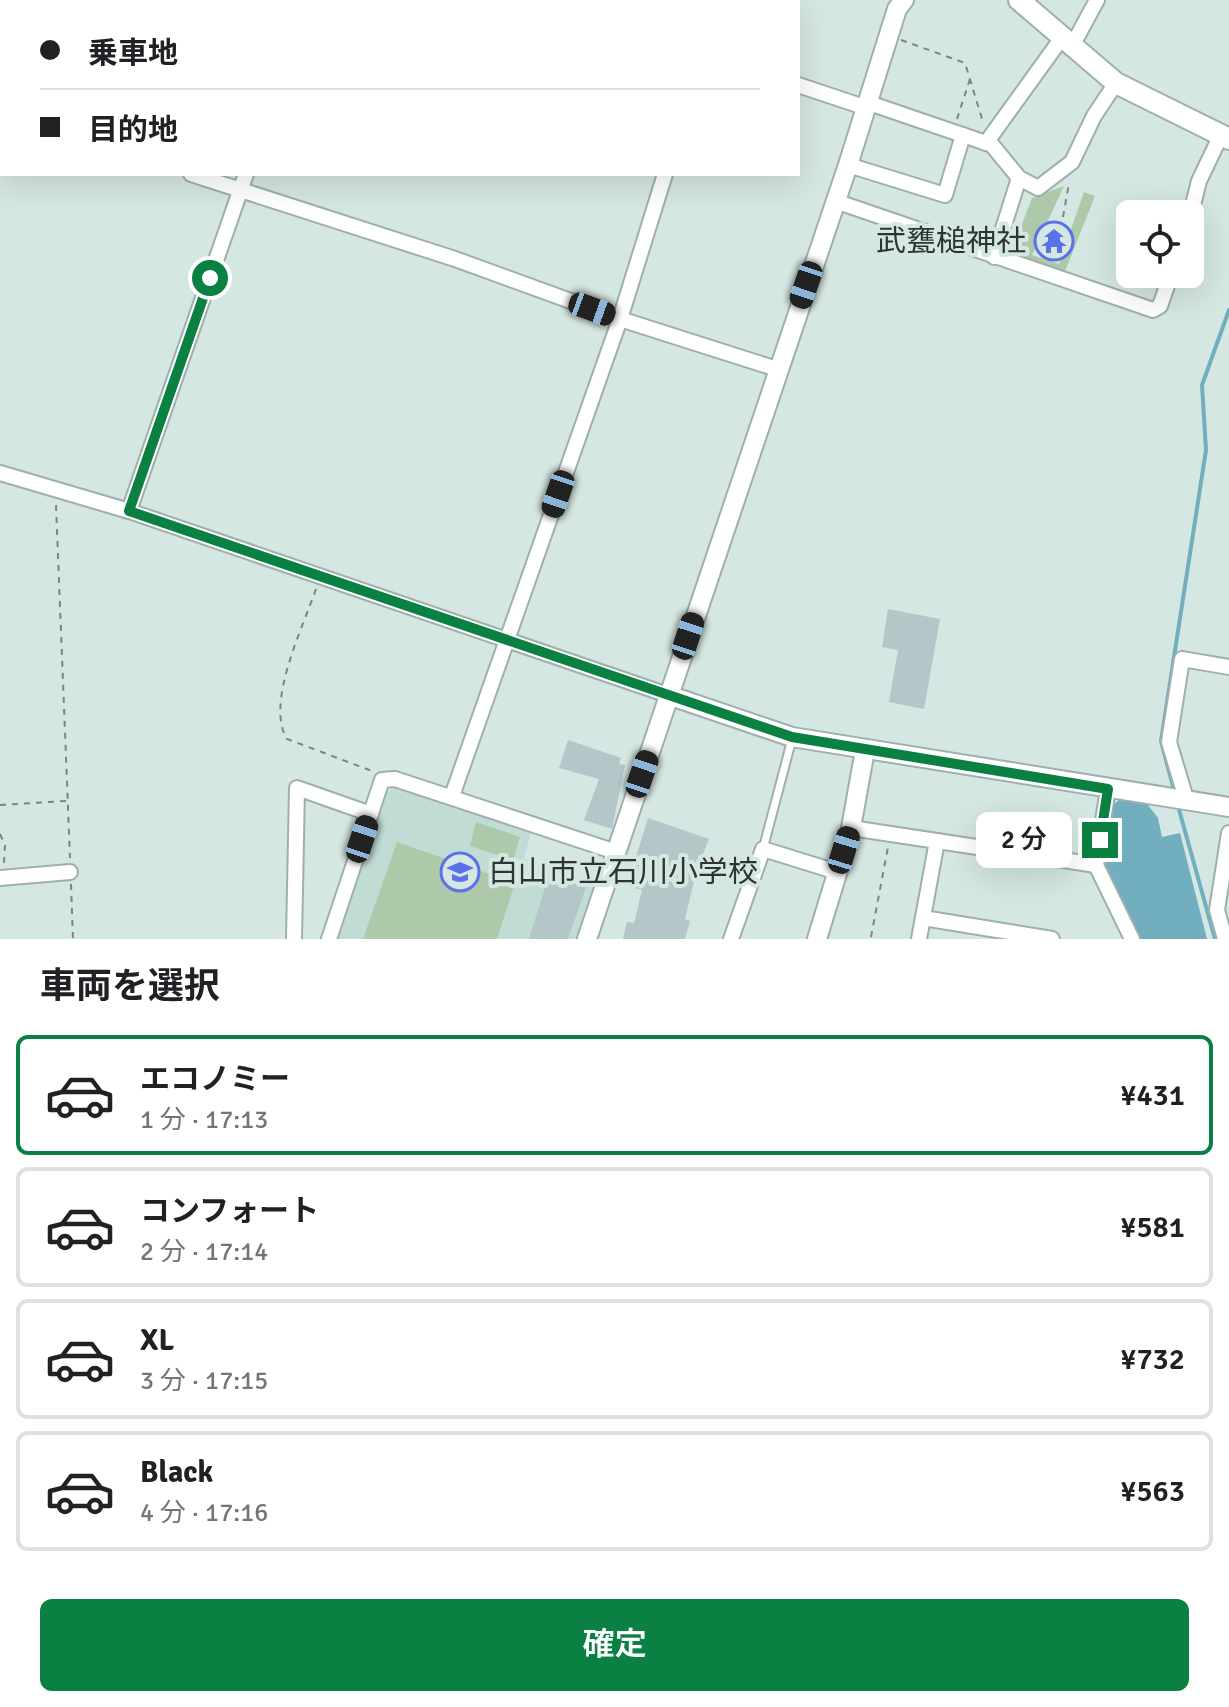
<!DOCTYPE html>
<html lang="ja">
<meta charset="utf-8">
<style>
:root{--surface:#fff;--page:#f6f6f6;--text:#202124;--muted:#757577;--line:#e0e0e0;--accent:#0b8043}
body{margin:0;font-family:Signika,"Noto Sans JP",sans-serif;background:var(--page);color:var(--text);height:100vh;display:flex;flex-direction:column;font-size:30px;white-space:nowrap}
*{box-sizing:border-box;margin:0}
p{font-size:26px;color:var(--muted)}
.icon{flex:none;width:44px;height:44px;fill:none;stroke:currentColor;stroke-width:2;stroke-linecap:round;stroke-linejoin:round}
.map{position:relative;height:939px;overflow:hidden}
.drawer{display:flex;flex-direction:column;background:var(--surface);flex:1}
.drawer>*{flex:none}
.hud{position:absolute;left:0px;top:0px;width:800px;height:176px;box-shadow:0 8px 32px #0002;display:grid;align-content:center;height:176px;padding:0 40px;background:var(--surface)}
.buttons{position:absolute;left:1116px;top:200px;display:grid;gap:16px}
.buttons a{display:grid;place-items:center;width:88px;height:88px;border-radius:12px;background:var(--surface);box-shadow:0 8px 32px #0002;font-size:40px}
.end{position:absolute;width:36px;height:36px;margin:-18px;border:10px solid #0b8043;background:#fff;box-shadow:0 0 0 4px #fff}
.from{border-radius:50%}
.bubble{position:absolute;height:56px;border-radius:12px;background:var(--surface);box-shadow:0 8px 32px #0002;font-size:26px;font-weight:600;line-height:56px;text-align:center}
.car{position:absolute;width:24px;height:48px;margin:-24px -12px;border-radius:10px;box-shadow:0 0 6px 2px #0007;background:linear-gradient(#222 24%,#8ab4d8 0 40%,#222 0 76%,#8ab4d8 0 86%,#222 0)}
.hud b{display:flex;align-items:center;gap:28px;height:76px;font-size:30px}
.hud b+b{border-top:2px solid var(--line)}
.hud i{width:20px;height:20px;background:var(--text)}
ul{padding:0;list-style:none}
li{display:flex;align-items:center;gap:24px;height:120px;margin:0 16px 12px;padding:0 24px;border:4px solid var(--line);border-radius:12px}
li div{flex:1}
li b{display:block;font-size:30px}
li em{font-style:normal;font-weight:600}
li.on{border-color:var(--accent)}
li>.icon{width:72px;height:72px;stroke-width:1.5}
h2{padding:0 40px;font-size:36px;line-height:96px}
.cta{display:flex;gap:16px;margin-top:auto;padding:16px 40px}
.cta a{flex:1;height:92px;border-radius:12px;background:var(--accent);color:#fff;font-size:32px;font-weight:600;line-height:92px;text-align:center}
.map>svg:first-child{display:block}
.built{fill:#c1dcd5}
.green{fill:#adc9aa}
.water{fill:#71afbf}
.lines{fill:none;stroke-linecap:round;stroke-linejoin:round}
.stream{stroke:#71afbf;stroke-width:4}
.building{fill:#b4c6c7}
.service-casing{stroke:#9fb0ac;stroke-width:11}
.minor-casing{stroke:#9fb0ac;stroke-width:18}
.tertiary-casing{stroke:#9fb0ac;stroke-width:22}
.secondary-casing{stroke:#9fb0ac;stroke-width:24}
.path{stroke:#7a8682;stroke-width:2;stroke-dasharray:6 6;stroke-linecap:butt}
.service{stroke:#fff;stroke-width:7}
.minor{stroke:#fff;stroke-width:14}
.tertiary{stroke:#fff;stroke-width:18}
.secondary{stroke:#fff;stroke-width:20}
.route{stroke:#0b8043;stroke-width:10}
.labels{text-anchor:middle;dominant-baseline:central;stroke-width:8;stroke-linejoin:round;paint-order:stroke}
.poi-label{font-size:30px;fill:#2d3432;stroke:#d5e7e2;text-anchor:end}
</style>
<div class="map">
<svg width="1229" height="939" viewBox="0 0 1229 939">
<rect width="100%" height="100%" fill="#d5e7e2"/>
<!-- built -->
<path class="built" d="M400,786L531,832L524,859L598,885L580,939H337L385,792Z"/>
<!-- green -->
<g class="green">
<path d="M1064,186L1032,255L1059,264L1084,192L1095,196L1064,274L1010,255L1032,198Z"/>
<path d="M476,822L520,837L513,860L470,846Z"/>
<path d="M397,842L515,883L497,939H363Z"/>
</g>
<!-- water -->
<path class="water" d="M1119,800L1148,805L1158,818L1162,837L1180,833L1207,939H1139L1105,871L1112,806Z"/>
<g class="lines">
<!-- stream -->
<g class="stream">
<path d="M1175,794L1161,741L1206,450L1202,385L1229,310"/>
<path d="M1178,806L1215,939"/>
</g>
</g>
<!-- building -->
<g class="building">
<path d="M888,609L940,619L924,709L889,702L898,650L882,647Z"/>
<path d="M568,740L621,758L619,764L625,765L612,829L584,820L599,779L559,768Z"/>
<path d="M648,818L709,839L697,869L685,919L690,921L685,939H623L627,922L634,923L642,890L627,886Z"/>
<path d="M549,875L586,887L568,939H529Z"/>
</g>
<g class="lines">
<defs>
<path id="service" d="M763,849L792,739"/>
<g id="minor">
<path d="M557,0L564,2"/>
<path d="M306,2V0"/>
<path d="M720,2V0"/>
<path d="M1071,48L1097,0"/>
<path d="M798,85L867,108"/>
<path d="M0,99H2"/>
<path d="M869,103L992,145L1019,178L1038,188L1072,162L1094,116L1116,83"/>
<path d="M986,143L1061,39"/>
<path d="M848,165L945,195L963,135"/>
<path d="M191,174L455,259L620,319L777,369"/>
<path d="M835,201L1153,310L1160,306L1171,274"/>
<path d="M1190,217L1199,181L1221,135"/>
<path d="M994,257L1019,178"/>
<path d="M0,473L129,511L668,695"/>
<path d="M129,511L246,174"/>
<path d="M1108,789L1096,865L1132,939"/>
<path d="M452,796L620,319L665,174"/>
<path d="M1187,802L1169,742L1182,659L1229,667"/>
<path d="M851,828L1096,865"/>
<path d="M0,878L70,872"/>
<path d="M923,918L1052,939"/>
<path d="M294,939L297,788L371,814"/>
<path d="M329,939L382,780L395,779L616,852"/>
<path d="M731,939L763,849L837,872"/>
<path d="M919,939L937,841"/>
<path d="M1225,939L1217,910L1229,833"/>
</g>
<g id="tertiary">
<path d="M668,695L792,737L1229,807"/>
<path d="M587,939L848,165L897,9L904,0"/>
<path d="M817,939L851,828L865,750"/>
</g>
<path id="secondary" d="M1019,0L1116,83L1229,139"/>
</defs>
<!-- service casing -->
<use href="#service" class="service-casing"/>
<!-- minor casing -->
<use href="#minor" class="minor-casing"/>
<!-- tertiary casing -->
<use href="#tertiary" class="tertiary-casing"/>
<!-- secondary casing -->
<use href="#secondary" class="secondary-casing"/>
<!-- path -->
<g class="path">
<path d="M901,40L965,63L983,122"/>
<path d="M957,119L971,76"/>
<path d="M1063,217L1069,183"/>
<path d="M56,505L70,858"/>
<path d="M316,589C303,627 265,704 287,739L372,771"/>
<path d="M0,805L66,801"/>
<path d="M0,834L5,845L4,863"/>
<path d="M71,884L73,939"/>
<path d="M871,937L888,847"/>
</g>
<!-- service -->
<use href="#service" class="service"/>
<!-- minor -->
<use href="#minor" class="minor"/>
<!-- tertiary -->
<use href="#tertiary" class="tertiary"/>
<!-- secondary -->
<use href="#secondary" class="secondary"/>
</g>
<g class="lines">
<!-- route -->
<path class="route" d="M210,278L129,511L792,737L1108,789L1100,840"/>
</g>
<!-- icons -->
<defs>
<symbol id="temple-ring" viewBox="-11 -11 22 22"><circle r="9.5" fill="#d5e7e2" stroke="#5a72e9" stroke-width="1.5"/><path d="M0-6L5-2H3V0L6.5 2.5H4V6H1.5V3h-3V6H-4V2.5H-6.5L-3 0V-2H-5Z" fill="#5a72e9"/></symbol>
<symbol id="school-ring" viewBox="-11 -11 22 22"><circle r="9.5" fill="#d5e7e2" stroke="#5a72e9" stroke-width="1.5"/><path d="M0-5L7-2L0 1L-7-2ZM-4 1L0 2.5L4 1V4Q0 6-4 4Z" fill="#5a72e9"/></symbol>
</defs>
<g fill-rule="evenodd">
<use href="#temple-ring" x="1032" y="219" width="44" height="44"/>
<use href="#school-ring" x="438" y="850" width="44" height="44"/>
</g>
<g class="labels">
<!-- poi labels -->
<g class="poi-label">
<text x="1026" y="241">武甕槌神社</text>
<text x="488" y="872" text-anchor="start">白山市立石川小学校</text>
</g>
</g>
</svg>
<div class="buttons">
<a><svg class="icon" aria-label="locate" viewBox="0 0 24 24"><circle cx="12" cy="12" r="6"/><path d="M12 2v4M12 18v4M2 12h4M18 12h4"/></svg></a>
</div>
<i class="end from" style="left:210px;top:278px"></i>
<i class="end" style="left:1100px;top:840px"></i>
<div class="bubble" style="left:976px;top:812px;width:96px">2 分</div>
<i class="car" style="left:806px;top:285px;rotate:199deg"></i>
<i class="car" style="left:592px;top:309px;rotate:110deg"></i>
<i class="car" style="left:558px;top:494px;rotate:199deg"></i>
<i class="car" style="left:688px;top:636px;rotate:18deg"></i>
<i class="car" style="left:642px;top:774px;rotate:19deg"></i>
<i class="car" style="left:362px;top:839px;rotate:18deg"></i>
<i class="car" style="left:844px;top:850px;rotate:17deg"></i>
<div class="hud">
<b><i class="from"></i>乗車地</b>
<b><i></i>目的地</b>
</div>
</div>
<section class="drawer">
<h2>車両を選択</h2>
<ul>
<li class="on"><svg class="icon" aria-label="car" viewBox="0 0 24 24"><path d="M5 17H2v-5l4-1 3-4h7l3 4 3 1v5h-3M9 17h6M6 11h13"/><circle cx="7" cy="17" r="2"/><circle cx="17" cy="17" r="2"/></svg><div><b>エコノミー</b><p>1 分 · 17:13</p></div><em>¥431</em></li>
<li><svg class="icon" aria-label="car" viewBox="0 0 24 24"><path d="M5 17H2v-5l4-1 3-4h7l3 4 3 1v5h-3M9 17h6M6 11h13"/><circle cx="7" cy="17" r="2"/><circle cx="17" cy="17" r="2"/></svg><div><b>コンフォート</b><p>2 分 · 17:14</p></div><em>¥581</em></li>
<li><svg class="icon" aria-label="car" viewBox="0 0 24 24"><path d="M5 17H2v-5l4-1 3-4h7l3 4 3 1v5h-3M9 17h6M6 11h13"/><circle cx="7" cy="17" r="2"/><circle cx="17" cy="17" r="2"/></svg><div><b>XL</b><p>3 分 · 17:15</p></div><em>¥732</em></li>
<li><svg class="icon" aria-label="car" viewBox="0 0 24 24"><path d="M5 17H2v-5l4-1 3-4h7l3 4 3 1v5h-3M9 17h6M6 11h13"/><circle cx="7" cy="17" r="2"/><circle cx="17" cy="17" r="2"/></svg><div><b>Black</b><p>4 分 · 17:16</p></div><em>¥563</em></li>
</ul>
<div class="cta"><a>確定</a></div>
</section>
